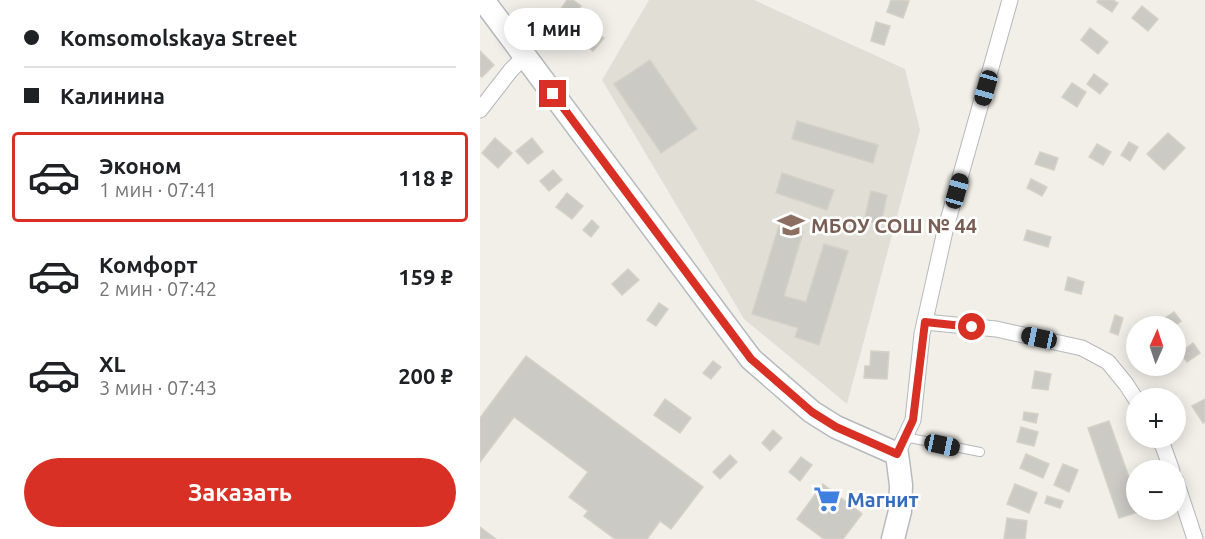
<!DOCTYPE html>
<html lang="ru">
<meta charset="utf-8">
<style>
:root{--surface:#fff;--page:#f2f2f2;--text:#202124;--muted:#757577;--line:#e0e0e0;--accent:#d93025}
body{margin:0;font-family:Ubuntu,sans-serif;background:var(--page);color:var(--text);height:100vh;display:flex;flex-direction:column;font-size:22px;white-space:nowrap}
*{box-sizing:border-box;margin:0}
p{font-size:20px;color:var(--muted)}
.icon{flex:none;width:33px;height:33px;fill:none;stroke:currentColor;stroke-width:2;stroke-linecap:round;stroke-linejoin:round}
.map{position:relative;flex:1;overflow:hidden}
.drawer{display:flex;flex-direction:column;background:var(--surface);width:480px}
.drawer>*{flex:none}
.guide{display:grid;align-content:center;height:132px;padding:0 24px;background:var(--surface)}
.needle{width:39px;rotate:3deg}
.fabs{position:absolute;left:646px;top:316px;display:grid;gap:12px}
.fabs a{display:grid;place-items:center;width:60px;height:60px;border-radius:50%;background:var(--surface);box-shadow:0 3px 15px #0003;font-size:30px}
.end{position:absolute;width:27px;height:27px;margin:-14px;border:8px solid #d93025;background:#fff;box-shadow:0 0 0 3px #fff}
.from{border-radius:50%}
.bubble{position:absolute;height:42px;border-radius:21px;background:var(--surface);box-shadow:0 3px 15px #0003;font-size:20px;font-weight:700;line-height:42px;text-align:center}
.car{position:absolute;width:18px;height:36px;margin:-18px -9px;border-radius:8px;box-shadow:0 0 4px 2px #0007;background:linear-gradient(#222 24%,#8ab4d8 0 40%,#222 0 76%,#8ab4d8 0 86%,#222 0)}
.guide b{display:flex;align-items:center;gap:21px;height:57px;font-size:22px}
.guide b+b{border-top:2px solid var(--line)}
.guide i{width:15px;height:15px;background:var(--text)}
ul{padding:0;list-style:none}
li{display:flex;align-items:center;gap:18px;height:90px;margin:0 12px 9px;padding:0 12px;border:3px solid transparent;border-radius:6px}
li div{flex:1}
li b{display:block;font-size:22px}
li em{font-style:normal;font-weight:700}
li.active{border-color:var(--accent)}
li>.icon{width:54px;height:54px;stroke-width:1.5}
.action{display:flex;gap:12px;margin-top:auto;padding:12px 24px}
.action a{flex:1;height:69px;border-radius:36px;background:var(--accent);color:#fff;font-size:24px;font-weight:700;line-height:69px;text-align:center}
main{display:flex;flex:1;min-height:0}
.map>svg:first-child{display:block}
.education{fill:#e1ded6}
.building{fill:#cccac5;stroke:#d6d1c6;stroke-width:1.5}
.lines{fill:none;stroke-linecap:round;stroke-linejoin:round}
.lane-casing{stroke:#b5b8bc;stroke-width:10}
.street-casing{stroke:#b5b8bc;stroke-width:17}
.secondary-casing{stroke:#b6babf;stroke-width:25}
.lane{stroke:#fff;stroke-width:8}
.street{stroke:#fff;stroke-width:15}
.secondary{stroke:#fff;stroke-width:22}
.route{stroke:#d93025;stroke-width:8}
.labels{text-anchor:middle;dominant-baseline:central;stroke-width:5;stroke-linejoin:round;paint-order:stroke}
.education-label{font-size:20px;font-weight:bold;fill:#785e54;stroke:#fff;text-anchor:start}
.shop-label{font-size:20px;font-weight:bold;fill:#366cbe;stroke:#fff;text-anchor:start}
</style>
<main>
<section class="drawer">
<div class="guide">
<b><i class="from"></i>Komsomolskaya Street</b>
<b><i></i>Калинина</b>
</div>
<ul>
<li class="active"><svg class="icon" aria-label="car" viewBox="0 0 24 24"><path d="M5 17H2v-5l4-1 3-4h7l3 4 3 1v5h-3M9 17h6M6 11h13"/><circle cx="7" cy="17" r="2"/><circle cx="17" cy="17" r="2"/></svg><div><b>Эконом</b><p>1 мин · 07:41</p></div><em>118 ₽</em></li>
<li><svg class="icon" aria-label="car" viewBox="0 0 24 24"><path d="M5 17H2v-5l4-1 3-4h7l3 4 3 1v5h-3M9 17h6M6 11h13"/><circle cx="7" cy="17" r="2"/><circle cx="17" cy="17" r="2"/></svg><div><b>Комфорт</b><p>2 мин · 07:42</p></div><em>159 ₽</em></li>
<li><svg class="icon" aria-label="car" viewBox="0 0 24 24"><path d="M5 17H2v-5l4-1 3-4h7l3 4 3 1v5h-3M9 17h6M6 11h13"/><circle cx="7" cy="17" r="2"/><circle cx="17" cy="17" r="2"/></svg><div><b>XL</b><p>3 мин · 07:43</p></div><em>200 ₽</em></li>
</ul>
<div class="action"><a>Заказать</a></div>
</section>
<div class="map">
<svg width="725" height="539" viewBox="0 0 725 539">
<rect width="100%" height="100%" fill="#f1efe8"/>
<!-- education -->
<path class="education" d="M169,0H274L425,69L440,130L367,404L264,319L122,80Z"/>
<!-- building -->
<g class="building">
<path d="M87,0H93L101,6L92,18L80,10Z"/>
<path d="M411,0L429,1L423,18L407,12Z"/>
<path d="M618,0H633L638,3L632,12L617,2Z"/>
<path d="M662,6L678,19L668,31L652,18Z"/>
<path d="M396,22L410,26L404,45L391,41Z"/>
<path d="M610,28L628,42L618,54L601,40Z"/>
<path d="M113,29L124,38L113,51L103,44Z"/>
<path d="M0,51L14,65L2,77L0,76Z"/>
<path d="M170,60L217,129L181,153L134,84Z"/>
<path d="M614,74L628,84L620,94L607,84Z"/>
<path d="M592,83L606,92L597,107L582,97Z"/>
<path d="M317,121L398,145L393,163L312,139Z"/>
<path d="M688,133L705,148L684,170L667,154Z"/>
<path d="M15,138L32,153L18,168L2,153Z"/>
<path d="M52,138L63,152L48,164L36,151Z"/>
<path d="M649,142L658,147L650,161L641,155Z"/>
<path d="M617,144L631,152L623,165L609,157Z"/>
<path d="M560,152L578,158L574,170L555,164Z"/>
<path d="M73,170L82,180L69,191L60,181Z"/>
<path d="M302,173L354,190L347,210L296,193Z"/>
<path d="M551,179L567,187L562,196L547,188Z"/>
<path d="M391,191L407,195L401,224L384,221Z"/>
<path d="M87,193L103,206L92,219L76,207Z"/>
<path d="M112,220L119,227L111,237L103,230Z"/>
<path d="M299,225L323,232L304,296L326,302L344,244L368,251L339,345L315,337L318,328L272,314Z"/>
<path d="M547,230L571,237L568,247L544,240Z"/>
<path d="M148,269L159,280L142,295L132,284Z"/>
<path d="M588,277L604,282L601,294L585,290Z"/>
<path d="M179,303L188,309L176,326L167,320Z"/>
<path d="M694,312L701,321L693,327H683L679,322Z"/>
<path d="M635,315L643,318L638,335L630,332Z"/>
<path d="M713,343L720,353L707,362L700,353Z"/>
<path d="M391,351L409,352L407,379L384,378L385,366H390Z"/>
<path d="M46,356L223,487L191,529L180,521L167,539H135L104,516L108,511L89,497L108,472L34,417L0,462V418Z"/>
<path d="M233,361L241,367L231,379L223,373Z"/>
<path d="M555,371L571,374L568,390L552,388Z"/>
<path d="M185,399L211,418L200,433L174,415Z"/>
<path d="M725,399V422L723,423L712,406Z"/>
<path d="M544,412L558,414L556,423L543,420Z"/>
<path d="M629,421L657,500V510L661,511L639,518L608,428Z"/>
<path d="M541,427L558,432L554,446L537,442Z"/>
<path d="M293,430L302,438L290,451L282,443Z"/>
<path d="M546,454L569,464L563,478L540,468Z"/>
<path d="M250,455L257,462L240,479L233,472Z"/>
<path d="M321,457L332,465L320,481L309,472Z"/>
<path d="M583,464L598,470L589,492L574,485Z"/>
<path d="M343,484L382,514L363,539H344L317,519Z"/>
<path d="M535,484L557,493L549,513L527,504Z"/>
<path d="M567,496L583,501L580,508L565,503Z"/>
<path d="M527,518L547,521L545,539H524Z"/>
<path d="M0,527L16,539H0Z"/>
</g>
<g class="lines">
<defs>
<path id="lane" d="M425,437L500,452"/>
<g id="street">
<path d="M0,110L31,70L45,56"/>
<path d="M445,322L516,329L602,348L628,362L646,384L657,401"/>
<path d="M678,438L683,446L692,471"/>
<path d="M417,454L433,420L442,334L465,231L530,0"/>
<path d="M696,481L715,539"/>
</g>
<path id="secondary" d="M3,0L271,359L332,412L356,427L417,454L421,485L420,511L413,539"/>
</defs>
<!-- lane casing -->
<use href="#lane" class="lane-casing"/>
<!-- street casing -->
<use href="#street" class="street-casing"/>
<!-- secondary casing -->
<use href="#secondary" class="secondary-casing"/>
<!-- lane -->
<use href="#lane" class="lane"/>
<!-- street -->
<use href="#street" class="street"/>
<!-- secondary -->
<use href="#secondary" class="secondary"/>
</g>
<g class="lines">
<!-- route -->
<path class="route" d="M73,94L271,359L332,412L356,427L417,454L433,420L445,322L492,327"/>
</g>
<!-- icons -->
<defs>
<symbol id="school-bare" viewBox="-9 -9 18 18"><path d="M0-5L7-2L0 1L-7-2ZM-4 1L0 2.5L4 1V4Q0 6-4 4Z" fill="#8d6e63" stroke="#fff" stroke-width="2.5" paint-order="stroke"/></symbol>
<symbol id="supermarket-bare" viewBox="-9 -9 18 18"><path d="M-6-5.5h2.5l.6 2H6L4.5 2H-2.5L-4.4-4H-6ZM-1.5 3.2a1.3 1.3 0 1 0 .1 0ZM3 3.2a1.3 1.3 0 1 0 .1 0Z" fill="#3f7fe0" stroke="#fff" stroke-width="2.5" paint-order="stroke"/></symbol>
</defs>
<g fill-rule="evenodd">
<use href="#school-bare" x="292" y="206" width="38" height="38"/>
<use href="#supermarket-bare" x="328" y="480" width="38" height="38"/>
</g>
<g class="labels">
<!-- education labels -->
<g class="education-label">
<text x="331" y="225">МБОУ СОШ № 44</text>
</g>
<!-- shop labels -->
<g class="shop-label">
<text x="367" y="499">Магнит</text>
</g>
</g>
</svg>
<div class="fabs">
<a><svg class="needle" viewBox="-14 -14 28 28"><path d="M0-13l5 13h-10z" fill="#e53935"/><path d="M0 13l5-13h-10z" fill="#757577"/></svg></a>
<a>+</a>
<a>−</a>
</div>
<i class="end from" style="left:492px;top:327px"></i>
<i class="end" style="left:73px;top:94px"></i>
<div class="bubble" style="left:24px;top:8px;width:99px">1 мин</div>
<i class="car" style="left:506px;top:88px;rotate:196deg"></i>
<i class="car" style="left:477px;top:191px;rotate:16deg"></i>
<i class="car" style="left:559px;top:338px;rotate:282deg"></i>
<i class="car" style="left:462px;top:445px;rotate:102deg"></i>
</div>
</main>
